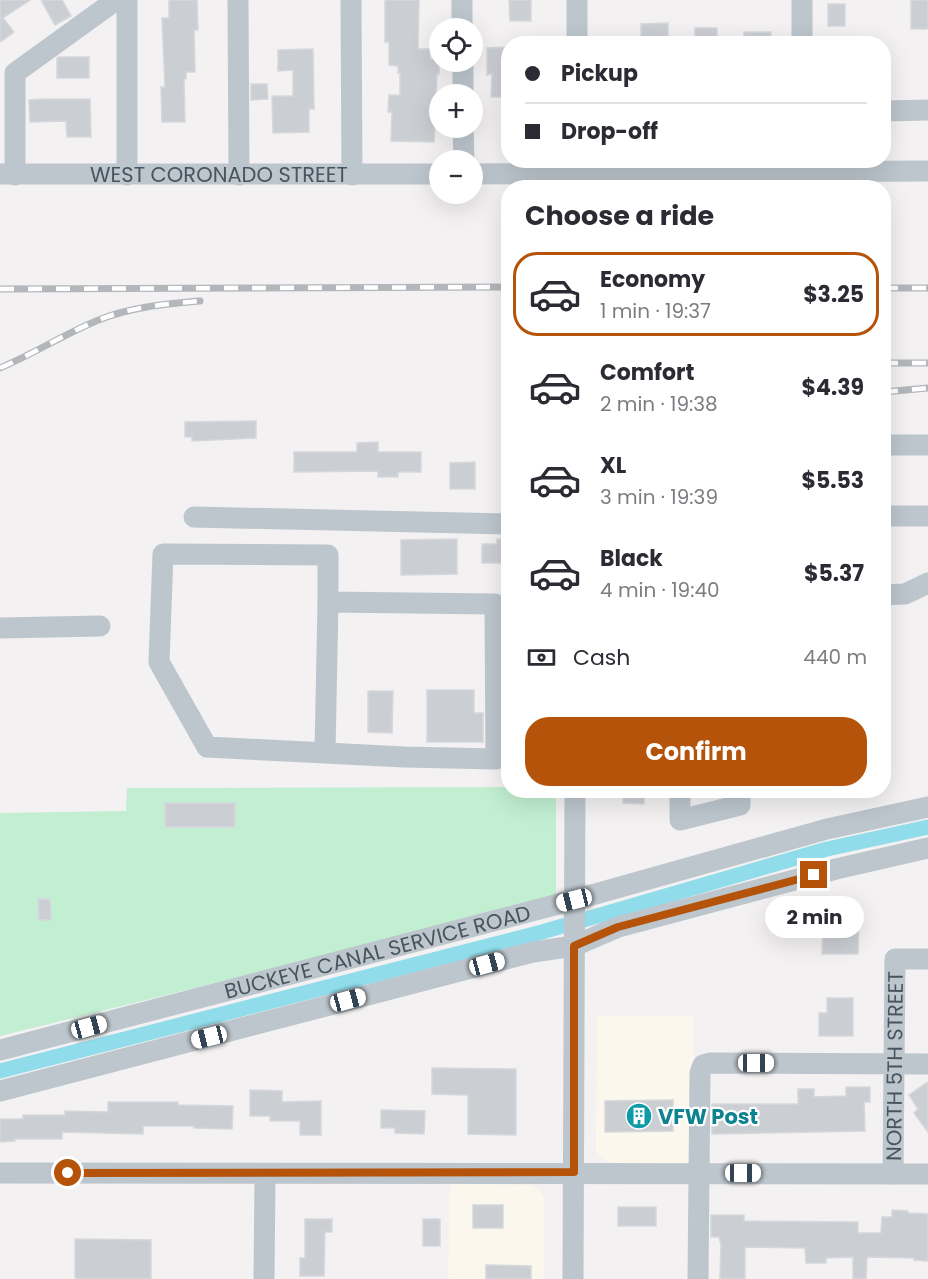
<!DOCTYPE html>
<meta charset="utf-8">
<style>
:root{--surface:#fff;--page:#f2f2f3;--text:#2b2b33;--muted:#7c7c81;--line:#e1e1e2;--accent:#b45309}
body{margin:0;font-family:Poppins,sans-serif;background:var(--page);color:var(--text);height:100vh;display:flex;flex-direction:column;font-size:22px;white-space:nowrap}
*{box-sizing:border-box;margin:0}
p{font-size:20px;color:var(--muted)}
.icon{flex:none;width:33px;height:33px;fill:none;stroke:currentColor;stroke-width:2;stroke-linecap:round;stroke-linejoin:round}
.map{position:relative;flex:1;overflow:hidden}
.sheet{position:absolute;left:501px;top:180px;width:390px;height:618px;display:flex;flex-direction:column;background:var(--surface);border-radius:24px;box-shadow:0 6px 24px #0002}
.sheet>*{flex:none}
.guide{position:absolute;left:501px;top:36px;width:390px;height:132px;border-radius:24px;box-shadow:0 6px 24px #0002;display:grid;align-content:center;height:132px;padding:0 24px;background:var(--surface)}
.buttons{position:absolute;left:429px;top:18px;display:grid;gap:12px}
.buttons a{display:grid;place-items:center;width:54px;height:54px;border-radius:50%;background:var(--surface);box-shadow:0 6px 24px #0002;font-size:30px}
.end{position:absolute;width:27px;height:27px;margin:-14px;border:8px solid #b45309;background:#fff;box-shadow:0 0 0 3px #fff}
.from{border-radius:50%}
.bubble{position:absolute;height:42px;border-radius:21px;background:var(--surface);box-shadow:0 6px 24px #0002;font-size:20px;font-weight:700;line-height:42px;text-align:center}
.car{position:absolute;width:18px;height:36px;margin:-18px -9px;border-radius:8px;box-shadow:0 0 4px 2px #0007;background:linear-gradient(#fff 24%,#345 0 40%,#fff 0 76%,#345 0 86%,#fff 0)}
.guide b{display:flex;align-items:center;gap:21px;height:57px;font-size:22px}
.guide b+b{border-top:2px solid var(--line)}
.guide i{width:15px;height:15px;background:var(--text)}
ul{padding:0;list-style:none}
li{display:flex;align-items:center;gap:18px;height:84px;margin:0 12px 9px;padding:0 12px;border:3px solid transparent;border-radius:24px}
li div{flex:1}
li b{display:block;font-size:22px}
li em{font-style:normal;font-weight:700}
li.on{border-color:var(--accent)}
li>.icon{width:54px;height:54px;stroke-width:1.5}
h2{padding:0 24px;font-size:27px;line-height:72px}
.pay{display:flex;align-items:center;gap:15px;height:66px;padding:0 24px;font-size:22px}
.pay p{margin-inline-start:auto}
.cta{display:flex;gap:12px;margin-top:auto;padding:12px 24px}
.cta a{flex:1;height:69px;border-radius:24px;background:var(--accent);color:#fff;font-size:24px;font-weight:700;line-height:69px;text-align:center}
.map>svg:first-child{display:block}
.commercial{fill:#fcf7ec}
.green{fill:#c2efd1}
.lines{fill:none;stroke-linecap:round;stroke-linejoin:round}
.canal{stroke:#90dcea;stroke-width:15}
.building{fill:#cbced3;stroke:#d5d7dc;stroke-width:1.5}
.minor{stroke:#bdc6cd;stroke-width:21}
.rail-casing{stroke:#b3b7bb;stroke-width:7}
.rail{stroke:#fff;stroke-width:4.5;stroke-dasharray:14;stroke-linecap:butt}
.route{stroke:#b45309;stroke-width:8}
.labels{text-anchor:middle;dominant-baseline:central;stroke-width:4.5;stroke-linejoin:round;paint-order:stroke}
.street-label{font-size:21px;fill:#49555e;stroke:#fff}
.culture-label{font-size:21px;font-weight:bold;fill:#0d838f;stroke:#fff;text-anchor:start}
</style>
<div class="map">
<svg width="928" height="1279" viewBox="0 0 928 1279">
<rect width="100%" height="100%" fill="#f3f1f1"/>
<!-- commercial -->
<g class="commercial">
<path d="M597,1016H694V1163H610L602,1159L596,1151Z"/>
<path d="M450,1184L531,1185L539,1190L544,1198V1279H448Z"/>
</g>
<!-- green -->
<path class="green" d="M508,787V790L556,791V899L0,1036V813L126,811L127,788Z"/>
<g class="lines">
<!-- canal -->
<path class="canal" d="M0,1071L542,932L827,849L928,827"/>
</g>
<!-- building -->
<g class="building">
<path d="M0,0H30L3,18L14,32L0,42Z"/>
<path d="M41,0H62L71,16L55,25Z"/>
<path d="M169,0H197L198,30H194L195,72H186V79H184L185,122H162L161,87H165L162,18H169Z"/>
<path d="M385,0H419L418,49H430V59H439V74H437L434,142L391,141L392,112H388L389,95H400V73H398V66L389,65V42H385Z"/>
<path d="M509,0H531V21H510Z"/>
<rect x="911" y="0" width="17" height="29"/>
<rect x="828" y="4" width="17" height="22"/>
<path d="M668,23V44H641V24Z"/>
<rect x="695" y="28" width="22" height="16"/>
<path d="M744,32H771L770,44H744Z"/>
<path d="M508,47V97H491L492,74L487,75V48Z"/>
<path d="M313,49L314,109H309V132L273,133L272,96H293V70L278,71V50Z"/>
<path d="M59,57H89V78H57V58Z"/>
<path d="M251,84H267L268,99L251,100Z"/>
<path d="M45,99H90L91,137H67L66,121L30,122L29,100Z"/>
<path d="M256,421V438L192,441V437H185V422Z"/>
<path d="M378,442V452H421V472H398V477H378V471L294,472V452H357V443Z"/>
<path d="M475,462V489H450V463Z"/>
<path d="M457,539V574L401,575V540Z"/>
<path d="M497,539H508V563H482V544H497Z"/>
<path d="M427,690H474V713H483V742H427Z"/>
<path d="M368,691H393L392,733L368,732Z"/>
<path d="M623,790H644V804L623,803Z"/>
<rect x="165" y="803" width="70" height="24"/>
<path d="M38,899H50L51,920H39Z"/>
<path d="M829,911H859L858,954H822L823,932H828Z"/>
<path d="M827,998H853V1036H819V1013H827Z"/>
<path d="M432,1068L516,1069V1135L468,1134V1095L432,1094Z"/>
<path d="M928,1082V1132L914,1113L918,1109L909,1095Z"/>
<path d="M846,1087H870V1102H864L865,1131L712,1134V1104H798V1089H814V1097L846,1096Z"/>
<path d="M250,1090L282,1091V1102L321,1101V1135H300V1121H270V1116H250Z"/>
<path d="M673,1100V1131L605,1132V1101Z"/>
<path d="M108,1102H178V1105L233,1106L232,1129L194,1128V1126H143V1134L62,1132V1139H15V1141L0,1142V1119H23V1115H65V1111L108,1112Z"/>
<path d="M381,1110L425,1111L424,1134L395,1133V1128H381Z"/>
<rect x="473" y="1205" width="30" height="23"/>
<rect x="618" y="1207" width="38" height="19"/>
<path d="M892,1210L908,1211V1213L928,1214V1261L914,1260V1258L867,1257L866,1279H853V1257L826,1258V1263H806L805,1248L745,1247V1279H720L721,1244L719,1237H711V1215H744V1221L858,1222V1233H881L882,1217H892Z"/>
<path d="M305,1219H332V1232H325L324,1276H300V1258H305Z"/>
<rect x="423" y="1219" width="17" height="27"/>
<path d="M75,1239L151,1240V1279H75Z"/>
<path d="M486,1265L531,1266V1279H486Z"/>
</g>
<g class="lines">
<!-- minor -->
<g class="minor">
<path d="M127,0V175"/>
<path d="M238,0L239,175"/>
<path d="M351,0L352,175"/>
<path d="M462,0V28"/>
<path d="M802,0V44"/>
<path d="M577,44V0"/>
<path d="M463,62V94"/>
<path d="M884,111L928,110"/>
<path d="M463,128L464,160"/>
<path id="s1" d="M0,174H440"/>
<path d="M472,174L928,171"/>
<path d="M15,175V73L116,0"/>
<path d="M884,445H928"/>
<path d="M884,516H928"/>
<path d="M194,517L508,524"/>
<path d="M163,554L328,555V602L495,604L496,759L404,757L207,747L159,662Z"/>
<path d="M884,595L905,594L928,583"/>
<path d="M0,628L100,626"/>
<path d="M325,752L328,602"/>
<path d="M680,790V820L740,805V790"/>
<path id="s2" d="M0,1050L574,900L827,829L928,807"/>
<path d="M0,1091L533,952L574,946L618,927L836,869L928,848"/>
<path d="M0,1173L928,1174"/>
<path id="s3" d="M893,1174L895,959H928"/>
<path d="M264,1279L265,1174"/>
<path d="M573,1279L575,790"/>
<path d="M698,1279L700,1073L703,1065L710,1063L928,1064"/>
</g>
<defs>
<g id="rail">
<path d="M884,288H928"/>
<path d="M0,289L508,287"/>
<path d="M884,363H928"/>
<path d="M0,368C33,354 63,335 96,321C129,307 165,304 200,301"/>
<path d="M884,392L928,388"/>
</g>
</defs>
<!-- rail casing -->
<use href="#rail" class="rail-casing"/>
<!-- rail -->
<use href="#rail" class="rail"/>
</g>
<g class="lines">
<!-- route -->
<path class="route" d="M68,1173L574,1172V946L618,927L814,875"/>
</g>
<!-- icons -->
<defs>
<symbol id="building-disc" viewBox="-11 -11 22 22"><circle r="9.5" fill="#0f9aa8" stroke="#fff"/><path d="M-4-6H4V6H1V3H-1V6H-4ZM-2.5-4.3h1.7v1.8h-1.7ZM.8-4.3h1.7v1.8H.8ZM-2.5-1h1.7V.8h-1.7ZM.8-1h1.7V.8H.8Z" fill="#fff"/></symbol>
</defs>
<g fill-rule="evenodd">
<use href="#building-disc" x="624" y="1101" width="30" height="30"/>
</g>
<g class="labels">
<!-- street labels -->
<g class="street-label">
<text stroke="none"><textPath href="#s1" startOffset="219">WEST CORONADO STREET</textPath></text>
<text stroke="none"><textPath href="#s2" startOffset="390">BUCKEYE CANAL SERVICE ROAD</textPath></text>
<text stroke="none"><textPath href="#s3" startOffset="108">NORTH 5TH STREET</textPath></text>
</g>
<!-- culture labels -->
<g class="culture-label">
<text x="658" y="1116">VFW Post</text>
</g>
</g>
</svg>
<div class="buttons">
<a><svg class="icon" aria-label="locate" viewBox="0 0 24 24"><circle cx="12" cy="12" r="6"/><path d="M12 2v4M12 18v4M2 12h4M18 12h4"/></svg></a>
<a>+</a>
<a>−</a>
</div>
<i class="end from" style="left:68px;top:1173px"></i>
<i class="end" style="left:814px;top:875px"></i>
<div class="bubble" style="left:765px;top:896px;width:99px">2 min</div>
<i class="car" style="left:574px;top:900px;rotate:256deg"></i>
<i class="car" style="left:487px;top:964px;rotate:75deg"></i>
<i class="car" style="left:348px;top:1000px;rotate:75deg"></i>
<i class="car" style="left:89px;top:1027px;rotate:75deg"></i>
<i class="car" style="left:209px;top:1037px;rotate:256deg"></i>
<i class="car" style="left:756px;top:1063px;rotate:90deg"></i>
<i class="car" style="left:743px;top:1173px;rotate:90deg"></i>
<div class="guide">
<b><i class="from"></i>Pickup</b>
<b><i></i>Drop-off</b>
</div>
<section class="sheet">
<h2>Choose a ride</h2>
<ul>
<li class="on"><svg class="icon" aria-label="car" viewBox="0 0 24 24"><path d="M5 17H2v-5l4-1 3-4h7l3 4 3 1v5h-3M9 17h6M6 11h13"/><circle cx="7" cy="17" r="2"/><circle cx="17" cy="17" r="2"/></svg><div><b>Economy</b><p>1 min · 19:37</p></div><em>$3.25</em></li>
<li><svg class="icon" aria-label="car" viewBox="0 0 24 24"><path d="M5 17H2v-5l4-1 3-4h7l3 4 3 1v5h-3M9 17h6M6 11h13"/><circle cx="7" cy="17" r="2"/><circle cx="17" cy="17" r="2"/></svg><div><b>Comfort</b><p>2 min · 19:38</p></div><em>$4.39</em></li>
<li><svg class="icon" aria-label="car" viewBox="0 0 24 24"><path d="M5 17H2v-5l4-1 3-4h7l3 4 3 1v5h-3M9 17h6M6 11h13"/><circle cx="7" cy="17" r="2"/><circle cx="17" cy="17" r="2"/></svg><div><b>XL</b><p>3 min · 19:39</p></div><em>$5.53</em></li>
<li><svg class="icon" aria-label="car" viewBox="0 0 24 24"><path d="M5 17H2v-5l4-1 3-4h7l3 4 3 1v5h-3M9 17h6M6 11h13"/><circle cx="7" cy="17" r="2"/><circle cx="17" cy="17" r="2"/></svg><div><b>Black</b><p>4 min · 19:40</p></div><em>$5.37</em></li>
</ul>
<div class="pay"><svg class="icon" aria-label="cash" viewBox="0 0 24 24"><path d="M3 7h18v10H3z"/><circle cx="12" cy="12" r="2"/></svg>Cash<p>440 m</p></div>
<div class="cta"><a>Confirm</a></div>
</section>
</div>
